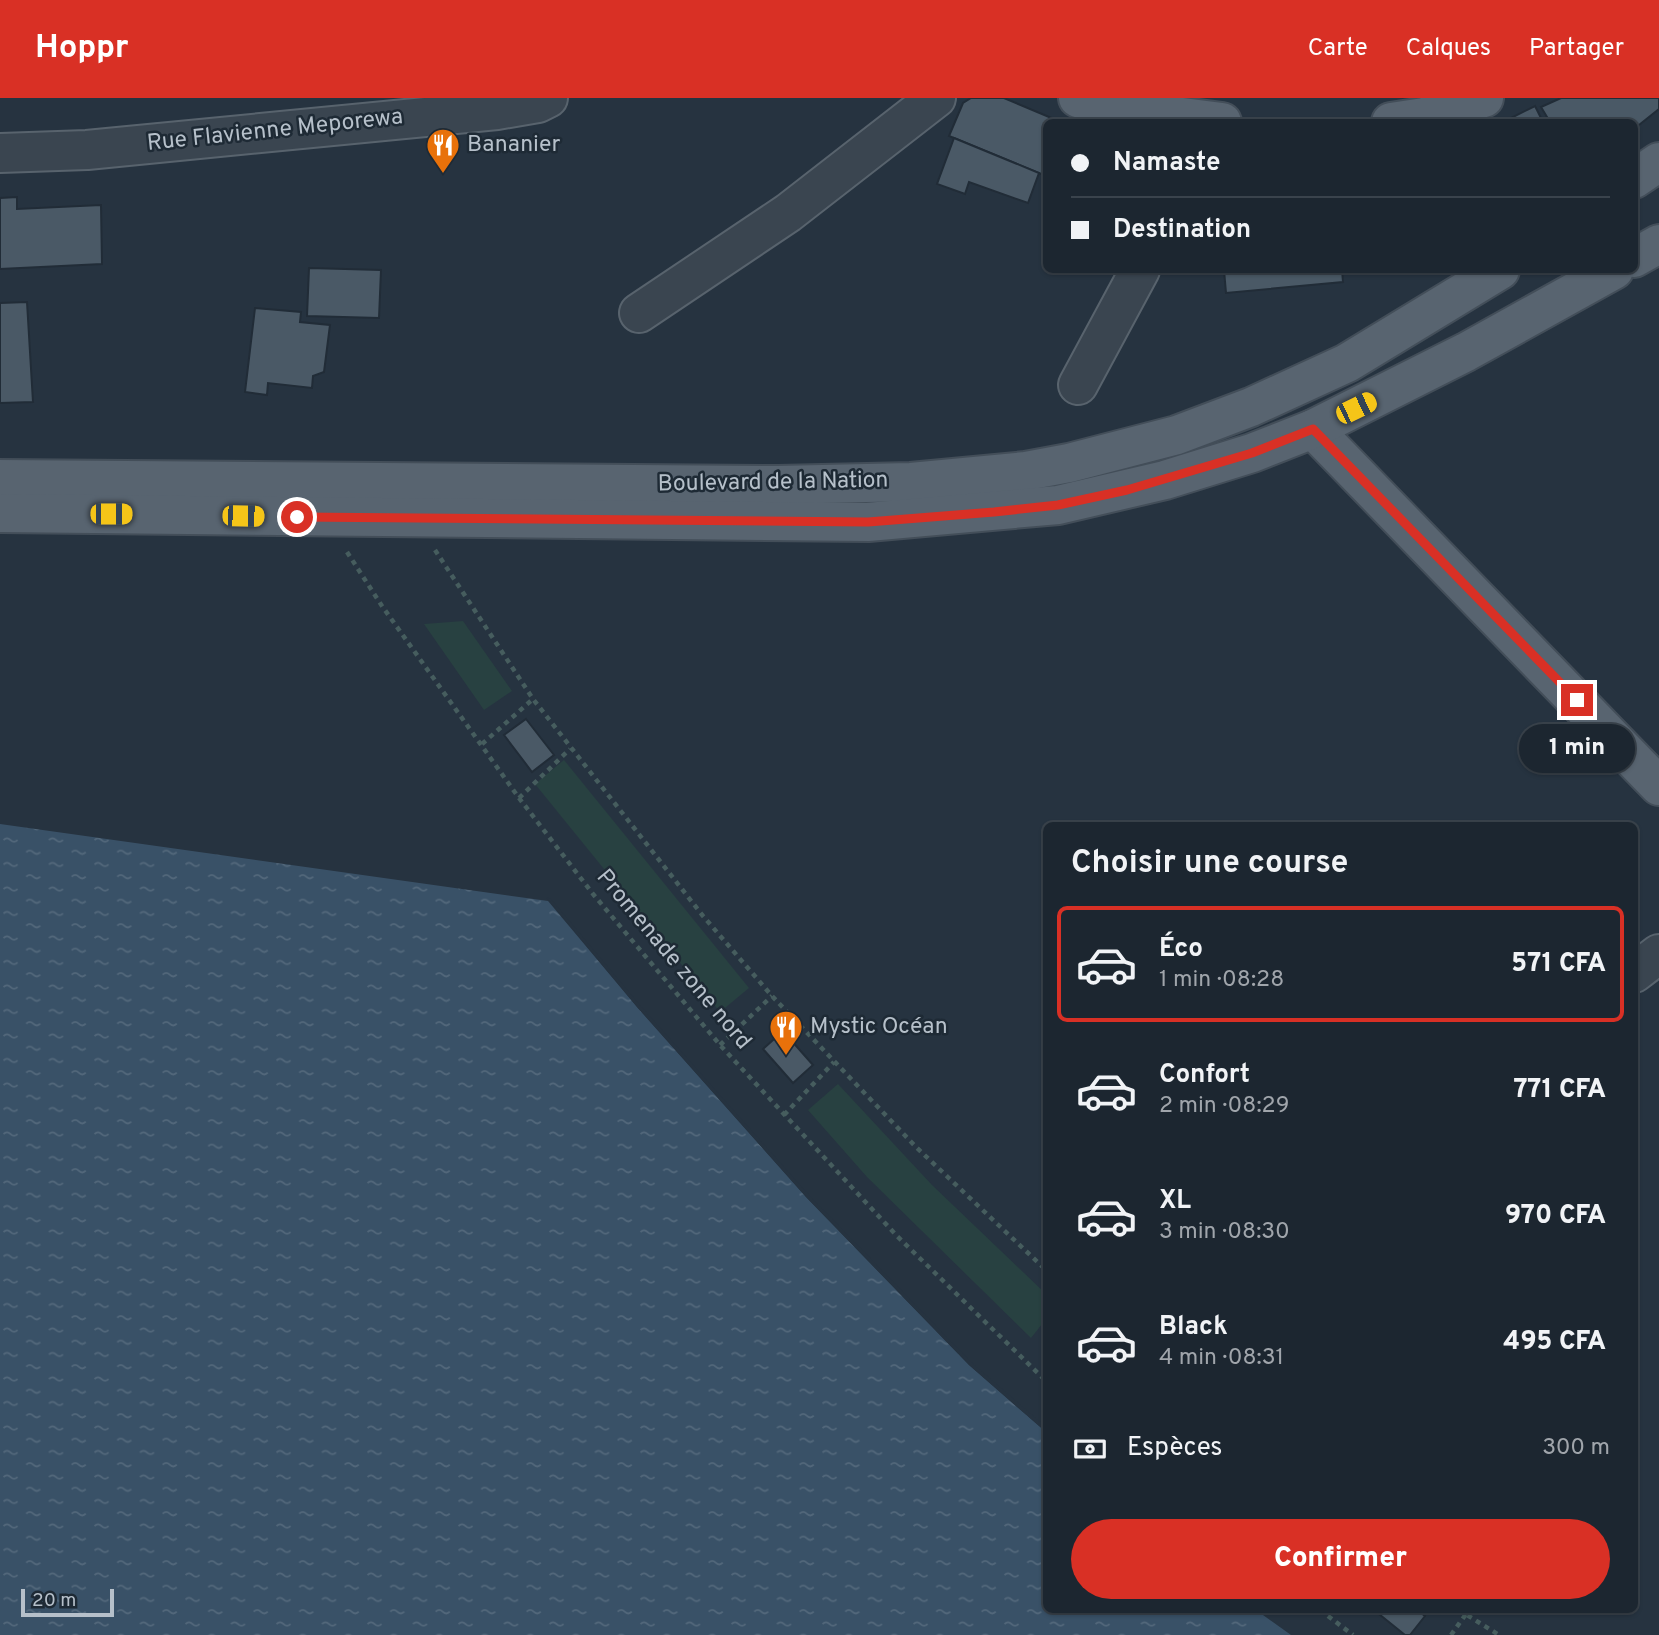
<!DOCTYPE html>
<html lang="fr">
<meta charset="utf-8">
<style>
:root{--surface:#1c2630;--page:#29323c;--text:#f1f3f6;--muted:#a0a5ab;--line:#3a434c;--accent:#d93025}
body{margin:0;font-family:Overpass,sans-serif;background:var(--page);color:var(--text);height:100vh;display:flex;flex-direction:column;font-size:26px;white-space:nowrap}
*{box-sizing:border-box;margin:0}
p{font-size:23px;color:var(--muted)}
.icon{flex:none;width:38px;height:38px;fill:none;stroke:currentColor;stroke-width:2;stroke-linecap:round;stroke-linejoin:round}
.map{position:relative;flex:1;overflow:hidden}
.drawer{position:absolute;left:1043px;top:724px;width:595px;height:791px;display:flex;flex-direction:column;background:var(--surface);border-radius:10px;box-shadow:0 2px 5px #0004,0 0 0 2px var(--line)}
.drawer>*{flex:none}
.banner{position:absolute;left:1043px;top:21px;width:595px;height:154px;border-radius:10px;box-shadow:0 2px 5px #0004,0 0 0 2px var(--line);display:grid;align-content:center;height:154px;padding:0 28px;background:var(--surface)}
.scale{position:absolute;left:21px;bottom:18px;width:93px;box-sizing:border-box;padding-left:7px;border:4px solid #b6c0ca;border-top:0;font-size:19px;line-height:24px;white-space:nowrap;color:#b6c0ca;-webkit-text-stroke:5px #1e2a35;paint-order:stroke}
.end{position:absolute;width:32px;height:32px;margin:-16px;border:9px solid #d93025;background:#fff;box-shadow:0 0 0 4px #fff}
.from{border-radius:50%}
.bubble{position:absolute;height:49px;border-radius:24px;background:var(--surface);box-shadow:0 2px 5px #0004,0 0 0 2px var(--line);font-size:23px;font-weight:800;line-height:49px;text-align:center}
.car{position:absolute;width:21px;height:42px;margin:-21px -10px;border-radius:9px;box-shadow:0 0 5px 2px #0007;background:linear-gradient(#f5c518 24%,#345 0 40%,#f5c518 0 76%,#345 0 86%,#f5c518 0)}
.banner b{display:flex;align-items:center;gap:24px;height:66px;font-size:26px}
.banner b+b{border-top:2px solid var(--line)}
.banner i{width:18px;height:18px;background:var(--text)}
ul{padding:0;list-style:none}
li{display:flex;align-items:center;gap:21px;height:116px;margin:0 14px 10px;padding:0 14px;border:4px solid transparent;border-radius:10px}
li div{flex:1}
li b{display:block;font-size:26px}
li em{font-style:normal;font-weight:800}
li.on{border-color:var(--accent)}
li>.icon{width:63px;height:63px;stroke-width:1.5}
h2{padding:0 28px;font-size:32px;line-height:84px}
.pay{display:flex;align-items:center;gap:18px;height:77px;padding:0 28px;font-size:26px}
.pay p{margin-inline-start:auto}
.cta{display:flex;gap:14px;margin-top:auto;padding:14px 28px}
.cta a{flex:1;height:80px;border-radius:42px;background:var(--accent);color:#fff;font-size:28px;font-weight:800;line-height:80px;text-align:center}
header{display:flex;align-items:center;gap:42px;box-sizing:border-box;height:98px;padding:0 35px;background:var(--accent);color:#fff}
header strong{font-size:33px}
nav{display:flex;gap:38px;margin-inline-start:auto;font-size:24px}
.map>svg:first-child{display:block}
.grass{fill:#284141}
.water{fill:url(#water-ripples)}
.pier{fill:#263340}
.building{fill:#4a5966;stroke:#212c37;stroke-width:2}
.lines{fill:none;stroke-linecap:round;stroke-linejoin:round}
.minor-casing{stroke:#58636d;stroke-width:42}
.major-casing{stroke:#434e59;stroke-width:42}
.path{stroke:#465d5e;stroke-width:4.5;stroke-dasharray:5 5;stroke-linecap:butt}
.minor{stroke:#3a4550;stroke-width:38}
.major{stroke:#586470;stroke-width:38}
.route{stroke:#d93025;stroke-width:9}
.labels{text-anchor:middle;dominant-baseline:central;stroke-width:5;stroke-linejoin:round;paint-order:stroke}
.street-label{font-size:23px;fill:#b6c0ca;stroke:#1e2a35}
.poi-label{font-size:23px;fill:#b6c0ca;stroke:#1e2a35;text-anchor:start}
</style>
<header>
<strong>Hoppr</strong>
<nav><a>Carte</a><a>Calques</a><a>Partager</a></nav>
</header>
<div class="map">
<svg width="1659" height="1537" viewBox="0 0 1659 1537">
<defs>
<pattern id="water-ripples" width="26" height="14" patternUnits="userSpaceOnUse" patternTransform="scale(1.75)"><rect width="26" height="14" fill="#395167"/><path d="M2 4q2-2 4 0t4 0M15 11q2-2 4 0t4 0" fill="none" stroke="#53687b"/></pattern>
</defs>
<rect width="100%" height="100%" fill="#263340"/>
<!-- grass -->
<g class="grass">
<path d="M463,523L512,593L484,612L424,526Z"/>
<path d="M564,662L749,890L720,914L535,686Z"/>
<path d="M838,986L932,1087L1046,1196V1221L1031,1240L867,1079L808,1012Z"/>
</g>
<!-- water -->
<path class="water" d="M0,726L548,803L637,909L806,1099L969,1267L1046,1334V1512H1256L1291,1537H0Z"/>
<!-- pier -->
<path class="pier" d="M546,799L551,801L639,906L809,1097L971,1264L1046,1329V1334L969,1267L806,1099L637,909Z"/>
<!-- building -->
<g class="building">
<path d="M971,0H1004L1061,24H1046V78L949,38L963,5Z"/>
<path d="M1561,0H1659V11L1634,31V24H1550L1541,9Z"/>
<path d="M1535,8L1543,24H1502L1509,21Z"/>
<path d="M954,40L1039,75L1028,105L969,84L965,96L937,86Z"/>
<path d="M17,99V111L101,107L102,166L0,171V100Z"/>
<path d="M309,170L381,172L379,220L307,218Z"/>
<path d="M1224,172H1342L1343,184L1226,195Z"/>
<path d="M27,204L33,304L0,305V205Z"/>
<path d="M255,210L301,214L300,224L330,227L324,274L313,278L312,290L268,285L267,297L245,294Z"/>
<path d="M526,621L554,657L532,674L504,637Z"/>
<path d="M783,933L813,967L793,985L763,951Z"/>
<path d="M1374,1512H1417L1425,1518L1410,1537H1405Z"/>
</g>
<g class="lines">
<defs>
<g id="minor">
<path d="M0,55L87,52L497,12L538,5L548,0"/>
<path d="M639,215L788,115L936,0"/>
<path d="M1078,287L1140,172"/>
<path d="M1634,875L1659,856"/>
</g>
<g id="major">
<path d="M1078,0L1110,10L1222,24"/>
<path d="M1391,24L1424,19L1484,0"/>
<path d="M1634,81L1659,64"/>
<path d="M1634,160L1659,146"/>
<path d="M1313,331L1659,688"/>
<path d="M0,381L778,387L911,384L1026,373L1069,365L1177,337L1251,309L1347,265L1500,172"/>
<path d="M0,415L868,424L1058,407L1165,382L1252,355L1313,331L1466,254L1614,172"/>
</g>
</defs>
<!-- minor casing -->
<use href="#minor" class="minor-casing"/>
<!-- major casing -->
<use href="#major" class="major-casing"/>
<!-- path -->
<g class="path">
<path d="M435,452L533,601L703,818L772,898L916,1049L1046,1172"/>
<path d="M347,454L382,508L519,700L593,796L720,947L897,1138L1046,1283"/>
<path d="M482,646L533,601"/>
<path d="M519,700L570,651"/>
<path d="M720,947L772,898"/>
<path d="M784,1017L834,964"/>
<path d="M1320,1512L1353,1537"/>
<path d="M1459,1512L1499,1537"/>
<path d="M1451,1537L1466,1516"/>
</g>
<!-- minor -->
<use href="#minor" class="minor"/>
<!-- major -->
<use href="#major" class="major"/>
</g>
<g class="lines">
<!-- route -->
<path class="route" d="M297,419L868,424L994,414L1058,407L1127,392L1252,355L1313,331L1577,602"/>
</g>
<!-- icons -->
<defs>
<symbol id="restaurant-pin" viewBox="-11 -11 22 30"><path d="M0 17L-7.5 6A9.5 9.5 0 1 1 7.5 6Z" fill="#e8710a" stroke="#1e2a35"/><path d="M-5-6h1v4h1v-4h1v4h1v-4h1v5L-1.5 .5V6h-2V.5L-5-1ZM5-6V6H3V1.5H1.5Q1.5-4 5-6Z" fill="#fff"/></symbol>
</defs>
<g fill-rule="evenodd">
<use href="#restaurant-pin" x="424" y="28" width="38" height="52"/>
<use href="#restaurant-pin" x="767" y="910" width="38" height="52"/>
</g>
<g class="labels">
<!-- street labels -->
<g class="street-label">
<text transform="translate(275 33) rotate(-6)">Rue Flavienne Meporewa</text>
<text transform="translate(773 385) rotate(-1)">Boulevard de la Nation</text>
<text transform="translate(673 862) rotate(50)">Promenade zone nord</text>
</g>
<!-- poi labels -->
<g class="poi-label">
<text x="467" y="47">Bananier</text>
<text x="810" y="929">Mystic Océan</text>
</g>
</g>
</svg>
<div class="scale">20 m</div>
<i class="end from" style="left:297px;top:419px"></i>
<i class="end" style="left:1577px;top:602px"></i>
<div class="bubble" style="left:1519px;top:626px;width:116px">1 min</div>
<i class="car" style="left:1356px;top:310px;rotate:64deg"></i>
<i class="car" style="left:111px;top:416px;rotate:90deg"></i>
<i class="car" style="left:243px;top:418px;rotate:91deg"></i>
<div class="banner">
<b><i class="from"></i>Namaste</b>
<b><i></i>Destination</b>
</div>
<section class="drawer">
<h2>Choisir une course</h2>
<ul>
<li class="on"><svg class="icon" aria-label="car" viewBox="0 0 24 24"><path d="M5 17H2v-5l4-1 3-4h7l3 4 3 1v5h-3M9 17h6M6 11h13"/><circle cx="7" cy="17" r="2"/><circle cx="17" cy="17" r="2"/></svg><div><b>Éco</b><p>1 min · 08:28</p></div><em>571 CFA</em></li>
<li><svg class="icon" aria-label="car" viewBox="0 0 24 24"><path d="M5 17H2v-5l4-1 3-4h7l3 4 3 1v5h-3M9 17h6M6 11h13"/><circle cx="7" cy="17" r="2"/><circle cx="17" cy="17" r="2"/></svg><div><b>Confort</b><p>2 min · 08:29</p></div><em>771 CFA</em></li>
<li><svg class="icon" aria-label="car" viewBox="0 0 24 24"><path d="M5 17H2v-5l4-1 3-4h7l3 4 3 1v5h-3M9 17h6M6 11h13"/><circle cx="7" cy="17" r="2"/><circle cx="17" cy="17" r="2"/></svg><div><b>XL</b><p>3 min · 08:30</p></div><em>970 CFA</em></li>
<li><svg class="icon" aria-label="car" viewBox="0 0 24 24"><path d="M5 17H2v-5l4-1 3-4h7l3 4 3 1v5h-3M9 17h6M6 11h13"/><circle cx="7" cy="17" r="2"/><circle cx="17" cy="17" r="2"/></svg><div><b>Black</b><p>4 min · 08:31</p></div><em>495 CFA</em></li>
</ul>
<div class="pay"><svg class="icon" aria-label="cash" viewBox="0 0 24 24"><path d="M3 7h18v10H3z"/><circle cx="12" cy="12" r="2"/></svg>Espèces<p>300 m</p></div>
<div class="cta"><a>Confirmer</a></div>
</section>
</div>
